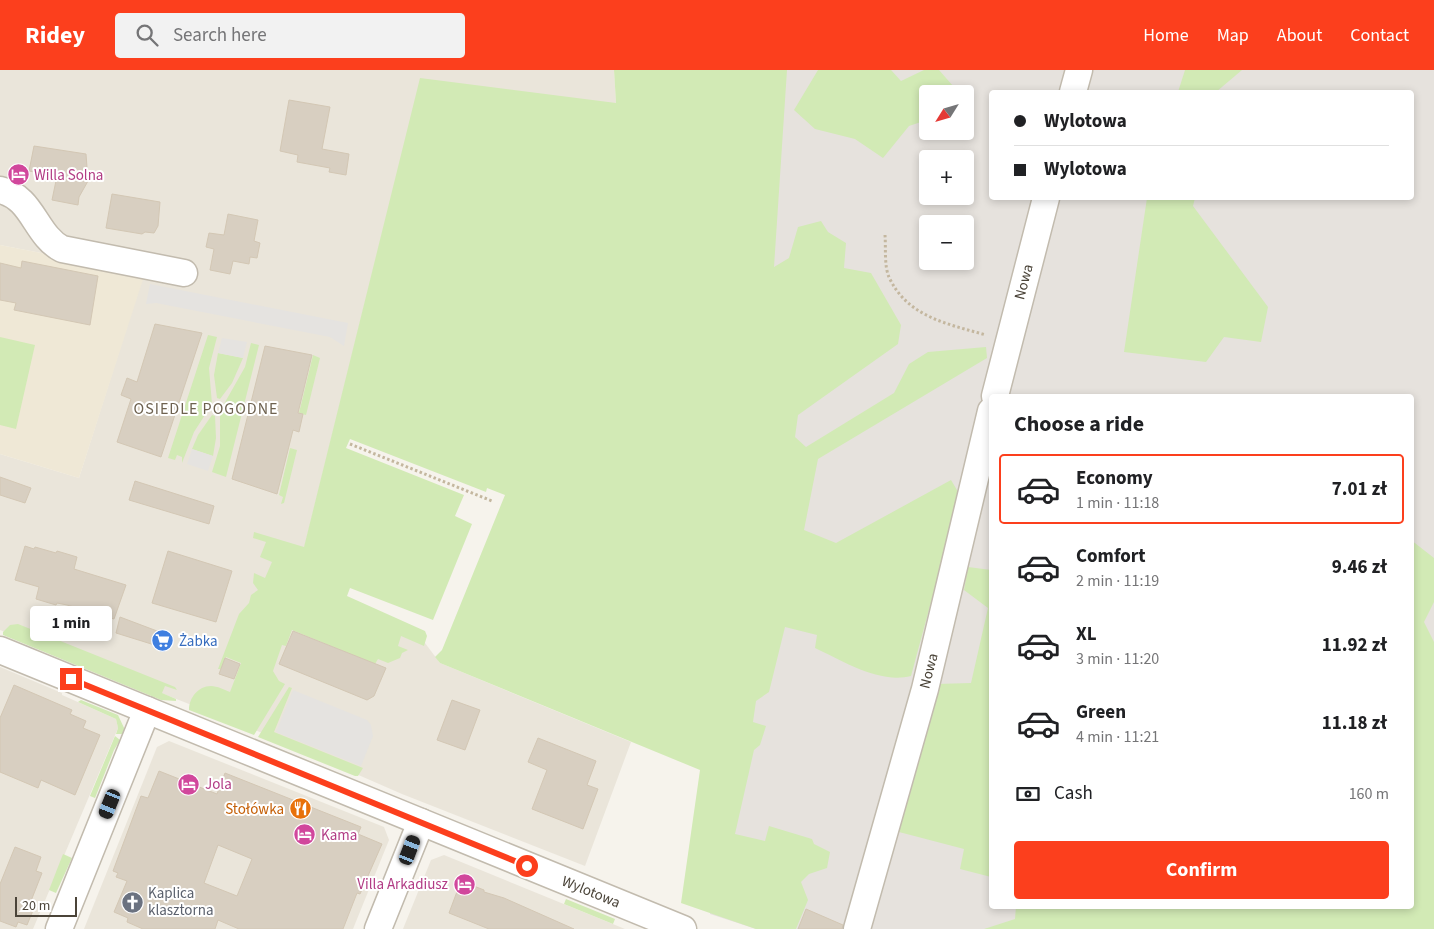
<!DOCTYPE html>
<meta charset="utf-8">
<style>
:root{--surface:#fff;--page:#f2f2f2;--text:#202124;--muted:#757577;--line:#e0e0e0;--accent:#fc3f1d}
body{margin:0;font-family:"Source Sans 3",sans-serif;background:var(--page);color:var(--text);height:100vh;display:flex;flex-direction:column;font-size:19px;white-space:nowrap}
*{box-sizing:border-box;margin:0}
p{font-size:16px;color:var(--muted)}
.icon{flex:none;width:28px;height:28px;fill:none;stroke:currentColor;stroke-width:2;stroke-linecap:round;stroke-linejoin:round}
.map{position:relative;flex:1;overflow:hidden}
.details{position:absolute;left:989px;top:324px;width:425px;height:515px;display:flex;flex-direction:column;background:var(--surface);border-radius:5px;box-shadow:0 2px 8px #0003}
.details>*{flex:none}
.top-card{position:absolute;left:989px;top:20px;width:425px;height:110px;border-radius:5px;box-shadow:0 2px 8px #0003;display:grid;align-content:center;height:110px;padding:0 25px;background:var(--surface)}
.needle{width:32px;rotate:233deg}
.buttons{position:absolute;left:919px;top:15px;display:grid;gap:10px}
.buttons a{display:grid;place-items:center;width:55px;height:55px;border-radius:5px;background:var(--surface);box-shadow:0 2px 8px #0003;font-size:25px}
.scale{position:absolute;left:15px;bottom:12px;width:62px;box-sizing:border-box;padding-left:5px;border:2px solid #4b4439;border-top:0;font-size:14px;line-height:18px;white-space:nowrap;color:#4b4439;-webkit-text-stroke:4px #fff;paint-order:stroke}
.end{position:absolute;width:22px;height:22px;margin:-11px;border:6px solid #fc3f1d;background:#fff;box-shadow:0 0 0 2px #fff}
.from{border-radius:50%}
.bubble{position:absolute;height:35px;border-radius:5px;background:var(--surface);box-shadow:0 2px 8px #0003;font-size:16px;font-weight:700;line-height:35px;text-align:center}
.car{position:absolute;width:15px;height:30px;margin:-15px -8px;border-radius:6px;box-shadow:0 0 4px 1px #0007;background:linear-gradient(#222 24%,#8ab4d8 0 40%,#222 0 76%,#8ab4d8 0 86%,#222 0)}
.top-card b{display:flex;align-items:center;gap:18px;height:48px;font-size:19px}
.top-card b+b{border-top:1px solid var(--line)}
.top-card i{width:12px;height:12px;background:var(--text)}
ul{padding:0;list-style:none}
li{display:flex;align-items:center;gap:15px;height:70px;margin:0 10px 8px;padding:0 15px;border:2px solid transparent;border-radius:5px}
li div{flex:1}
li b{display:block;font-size:19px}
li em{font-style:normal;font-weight:700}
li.on{border-color:var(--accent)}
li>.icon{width:45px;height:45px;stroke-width:1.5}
h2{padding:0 25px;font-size:22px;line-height:60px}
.pay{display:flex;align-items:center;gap:12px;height:55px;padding:0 25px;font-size:19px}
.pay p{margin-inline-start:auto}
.cta{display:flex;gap:10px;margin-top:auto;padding:10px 25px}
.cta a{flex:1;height:58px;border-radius:5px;background:var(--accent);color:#fff;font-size:20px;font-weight:700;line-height:58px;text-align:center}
header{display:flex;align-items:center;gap:30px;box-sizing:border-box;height:70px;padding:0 25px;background:var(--accent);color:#fff}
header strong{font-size:24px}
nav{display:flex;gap:28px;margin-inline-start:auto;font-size:18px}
.search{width:350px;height:45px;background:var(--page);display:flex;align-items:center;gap:12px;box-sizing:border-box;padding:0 18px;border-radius:5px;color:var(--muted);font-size:19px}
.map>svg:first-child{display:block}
.residential{fill:#eae5da}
.industrial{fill:#e6e2dd;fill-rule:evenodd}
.education{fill:#efe8d6}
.green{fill:#d2eab5}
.parking{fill:#e5e3e0}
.building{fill:#d8cfc1;stroke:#d3c7b4;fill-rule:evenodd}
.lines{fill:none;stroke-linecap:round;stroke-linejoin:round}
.minor-casing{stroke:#c2bbae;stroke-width:29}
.path{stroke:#c4b79f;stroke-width:3;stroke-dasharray:2.5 2.5;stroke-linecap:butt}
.minor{stroke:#fff;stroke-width:26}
.route{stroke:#fc3f1d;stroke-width:6}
.labels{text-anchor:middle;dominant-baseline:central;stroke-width:4;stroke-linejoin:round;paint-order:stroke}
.hotel-label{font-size:15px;fill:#b23c85;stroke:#fff;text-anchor:start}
.street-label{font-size:15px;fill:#4b4439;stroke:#fff}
.shop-label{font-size:15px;fill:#366cbe;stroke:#fff;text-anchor:start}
.food-label{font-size:15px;fill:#c56008;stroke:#fff;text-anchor:end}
.worship-label{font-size:15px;fill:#5b616d;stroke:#fff;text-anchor:start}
.neighbourhood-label{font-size:16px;letter-spacing:1px;fill:#6e6250;stroke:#fff}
</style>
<header>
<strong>Ridey</strong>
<div class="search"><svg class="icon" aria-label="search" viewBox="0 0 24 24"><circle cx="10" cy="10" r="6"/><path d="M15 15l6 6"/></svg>Search here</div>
<nav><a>Home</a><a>Map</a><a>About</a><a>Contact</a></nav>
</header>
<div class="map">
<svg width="1434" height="859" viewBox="0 0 1434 859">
<rect width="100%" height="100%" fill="#f6f3ec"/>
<!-- residential -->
<g class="residential">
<path d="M0,0H614L616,33L392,124L294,519L425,573L440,593L631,672L585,796L402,724L253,659L0,560V384L79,408L144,203L0,175Z"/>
<path d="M0,597L62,623V625L116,649L118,658L33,859H0Z"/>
<path d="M169,671L384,757L389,770L353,859H84L157,677Z"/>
<path d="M444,785L625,859H403L431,790Z"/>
</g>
<!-- industrial -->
<path class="industrial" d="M767,0H1434V859H756L710,844ZM991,22H1411V128H991ZM928,24H965V61H928ZM928,89H965V126H928ZM928,154H965V191H928ZM991,326H1411V836H991Z"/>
<!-- education -->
<path class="education" d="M0,175L145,203L79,408L0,384Z"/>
<!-- green -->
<g class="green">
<path d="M614,0H787L774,197L789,188L798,157L821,151L828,162L846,173L844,198L871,203L901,255L898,274L798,345L795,367L806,377L894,323L909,294L928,282L986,277L987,288L818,389L804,460L836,473L951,410L960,425L911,606C879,614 843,591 815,578L817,565L785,557L769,622L756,631L753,652L766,656L760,675L754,680L735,764L765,771L769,756L812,769L814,774L830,782L827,798L809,804L801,812L808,830L796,859H756L681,833L700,700L440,593L435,587L442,580L505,425L487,418L486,422L350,369L346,378L464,425L455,446L472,454L433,550L350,518L347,526L425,561L427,566L424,576L401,566L398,576L408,580L402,583L400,588L388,593L378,589L375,594L292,560L286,576L282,575L273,601L279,611L285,614L254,665L189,640C189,628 198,616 211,616C217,616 225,620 230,622L241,593L226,587L221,599H218L239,544L249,533L251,525L258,520L253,513L254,503L265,508L272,492L260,487L266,472L253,468L254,462L304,477L420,8L616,33Z"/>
<path d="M818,0H891L901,11L924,0H939L953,16L951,24H928L927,50L909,56L883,88L855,69L815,59L794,40Z"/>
<path d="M1185,0H1242L1216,22H1178Z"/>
<path d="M1147,128H1195L1193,136L1268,237L1261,272L1224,267L1206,292L1124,282Z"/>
<path d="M208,265L217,267L209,298L212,334L194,362L182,393V387L177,385L175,390L168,388Z"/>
<path d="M0,267L35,275L16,359L0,355Z"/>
<path d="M251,273L259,275L226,407L212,402L220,376V341L245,297Z"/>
<path d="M218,283L243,288L232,313L220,329L217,328L214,305Z"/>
<path d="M313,285L320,288L306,345L299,343Z"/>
<path d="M212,345L215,346L216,368L213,386L192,379L198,365Z"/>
<path d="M290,378L297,380L284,433L281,434L283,427L279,425Z"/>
<path d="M1411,470L1434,488V532L1424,552L1434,572V859H984L1015,849L1016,836H1411Z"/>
<path d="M968,497L991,500V807L960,799L964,779L899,762L936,614L971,613L988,538L964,520Z"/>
<path d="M18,554L175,617L177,620L165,616L162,623L176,629V631L161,630L3,565V562L10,555Z"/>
<path d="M289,617L292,618L274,662L363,698L358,706H355L258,667Z"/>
<path d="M81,630L118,645L125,660L123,664H116L118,658L116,649L78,632Z"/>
<path d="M115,666L120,670L114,680L95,728L90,726Z"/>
<path d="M63,784L72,788L56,823L49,820Z"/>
<path d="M566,829L615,849L613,854L564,834Z"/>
</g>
<!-- parking -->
<g class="parking">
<path d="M150,214L348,253L344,276L330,267L156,233L146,234Z"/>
<path d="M222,268L247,272L243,288L218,283Z"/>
<path d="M192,379L213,386L208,401L187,394Z"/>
<path d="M293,620L367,650L371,655L373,666L361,696L276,662Z"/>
</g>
<!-- building -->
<g class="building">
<path d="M289,30L330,37L322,79L349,84L346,105L329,102L330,98L297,92L298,85L280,81Z"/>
<path d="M34,76L86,84L88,111L79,127L78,135L52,130L57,106L29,101Z"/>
<path d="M112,124L160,132L158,156L154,163L145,162L142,164L106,158Z"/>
<path d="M228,144L258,150L254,171L260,173L257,188L250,187L249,194L233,191L230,204L210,200L214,179L206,177L209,163L224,165Z"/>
<path d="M22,191L98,206L90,255L14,240L16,233L0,230V193L21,198Z"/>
<path d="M155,254L202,263L161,387L117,372L131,329L121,325L127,308L137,312Z"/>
<path d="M265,276L312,285L298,343L303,344L299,362L293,360L277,424L232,409Z"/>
<path d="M0,407L31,418L25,433L0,425Z"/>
<path d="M135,411L214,436L209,454L129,430Z"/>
<path d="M25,476L34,479L35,477L56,483L57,481L77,487L74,499L126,515L114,549L67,535L57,533L56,535L36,529L39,517L15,510Z"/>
<path d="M168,481L232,501L216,552L152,533Z"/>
<path d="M120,547L165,564L161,577L116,563Z"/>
<path d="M293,561L386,598L374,626L367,630L279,594Z"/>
<path d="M225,588L240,594L234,609L219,604Z"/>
<path d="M14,615L72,640L70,644L86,651L83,658L100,665L75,725L41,710L38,718L0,702V648Z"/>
<path d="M452,630L480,640L465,680L437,670Z"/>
<path d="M538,668L596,691L587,715L598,719L583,759L532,739L547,700L528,692Z"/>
<path d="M159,701L217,724L225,703L361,757L358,764L382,774L360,824L357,823L343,859H239L218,850L215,859H143L127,852L128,848L114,842L127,811L116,807L118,803L113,801L141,726L148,728ZM218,775L252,789L237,826L204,813Z"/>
<path d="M15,777L41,787L36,801L42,803L29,836L34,838L27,855L18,852L16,857L0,851V814Z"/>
<path d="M461,811L484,820V822L504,828L574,859H489L449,843Z"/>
<path d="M806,839L843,855L842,859H798Z"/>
</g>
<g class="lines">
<defs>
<g id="minor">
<path d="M1073,22L1079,0"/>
<path d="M0,120C33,127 35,165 62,179L184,203"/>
<path d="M995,326L1046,128"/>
<path d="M0,580L683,859"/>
<path d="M59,859L147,640"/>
<path d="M378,859L421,752"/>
<path d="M857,859L925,619L991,341"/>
</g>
</defs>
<!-- minor casing -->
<use href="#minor" class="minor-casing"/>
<!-- path -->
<g class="path">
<path d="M885,165C886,177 884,196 889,207C907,247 948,254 986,265"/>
<path d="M350,374L492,431"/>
</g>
<!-- minor -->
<use href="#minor" class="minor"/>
</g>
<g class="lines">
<!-- route -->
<path class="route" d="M71,609L527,796"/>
</g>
<!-- icons -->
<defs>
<symbol id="hotel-disc" viewBox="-11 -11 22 22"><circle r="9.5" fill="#d1479c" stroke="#fff"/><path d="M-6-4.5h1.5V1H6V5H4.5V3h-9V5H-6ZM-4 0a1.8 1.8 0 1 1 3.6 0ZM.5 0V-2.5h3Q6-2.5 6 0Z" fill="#fff"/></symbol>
<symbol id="supermarket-disc" viewBox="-11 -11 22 22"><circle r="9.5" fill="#3f7fe0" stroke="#fff"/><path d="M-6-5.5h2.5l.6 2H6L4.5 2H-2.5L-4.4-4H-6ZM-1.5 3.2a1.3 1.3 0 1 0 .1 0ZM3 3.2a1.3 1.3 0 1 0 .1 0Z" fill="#fff"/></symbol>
<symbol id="restaurant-disc" viewBox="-11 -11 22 22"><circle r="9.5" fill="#e8710a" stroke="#fff"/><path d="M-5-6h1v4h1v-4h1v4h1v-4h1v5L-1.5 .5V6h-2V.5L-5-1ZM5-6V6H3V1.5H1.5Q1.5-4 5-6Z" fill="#fff"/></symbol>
<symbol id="church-disc" viewBox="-11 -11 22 22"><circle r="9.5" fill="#6b7280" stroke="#fff"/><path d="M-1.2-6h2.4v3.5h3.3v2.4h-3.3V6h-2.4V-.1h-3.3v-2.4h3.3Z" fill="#fff"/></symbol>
</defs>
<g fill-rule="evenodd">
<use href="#hotel-disc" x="6" y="92" width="25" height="25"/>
<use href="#supermarket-disc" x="150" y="558" width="25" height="25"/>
<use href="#hotel-disc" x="176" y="702" width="25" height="25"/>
<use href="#restaurant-disc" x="288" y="726" width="25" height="25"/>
<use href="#hotel-disc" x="292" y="752" width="25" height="25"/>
<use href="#hotel-disc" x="452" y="802" width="25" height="25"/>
<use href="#church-disc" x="120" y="820" width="25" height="25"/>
</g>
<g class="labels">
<!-- hotel labels -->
<g class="hotel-label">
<text x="34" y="105">Willa Solna</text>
<text x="205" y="714">Jola</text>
<text x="321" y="765">Kama</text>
<text x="448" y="814" text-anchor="end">Villa Arkadiusz</text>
</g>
<!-- street labels -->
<g class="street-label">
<text transform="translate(1024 212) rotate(-75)">Nowa</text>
<text transform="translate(929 601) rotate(-76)">Nowa</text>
<text transform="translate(591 822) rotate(22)">Wylotowa</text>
</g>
<!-- shop labels -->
<g class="shop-label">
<text x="179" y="571">Żabka</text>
</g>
<!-- food labels -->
<g class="food-label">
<text x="284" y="739">Stołówka</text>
</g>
<!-- worship labels -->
<g class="worship-label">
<text x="148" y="823">Kaplica<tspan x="148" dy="17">klasztorna</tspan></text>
</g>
<!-- neighbourhood labels -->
<g class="neighbourhood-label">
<text x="206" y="339">OSIEDLE POGODNE</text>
</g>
</g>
</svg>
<div class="buttons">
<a><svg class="needle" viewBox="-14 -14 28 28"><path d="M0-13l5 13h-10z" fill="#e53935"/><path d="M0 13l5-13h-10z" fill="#757577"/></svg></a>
<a>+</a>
<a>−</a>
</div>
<div class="scale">20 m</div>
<i class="end from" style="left:527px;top:796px"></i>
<i class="end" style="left:71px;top:609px"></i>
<div class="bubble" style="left:30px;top:536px;width:82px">1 min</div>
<i class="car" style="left:110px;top:734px;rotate:202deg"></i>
<i class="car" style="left:410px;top:780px;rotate:21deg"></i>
<div class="top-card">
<b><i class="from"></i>Wylotowa</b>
<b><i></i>Wylotowa</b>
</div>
<section class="details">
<h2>Choose a ride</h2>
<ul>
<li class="on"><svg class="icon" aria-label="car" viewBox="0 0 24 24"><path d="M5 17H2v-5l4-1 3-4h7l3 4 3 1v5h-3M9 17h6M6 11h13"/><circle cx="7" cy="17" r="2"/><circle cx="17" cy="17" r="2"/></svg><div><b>Economy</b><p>1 min · 11:18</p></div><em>7.01 zł</em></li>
<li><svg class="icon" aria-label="car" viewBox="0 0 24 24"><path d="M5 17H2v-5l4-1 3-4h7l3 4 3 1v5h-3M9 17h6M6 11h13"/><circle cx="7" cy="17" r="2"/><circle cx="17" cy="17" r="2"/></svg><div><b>Comfort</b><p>2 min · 11:19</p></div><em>9.46 zł</em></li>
<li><svg class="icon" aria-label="car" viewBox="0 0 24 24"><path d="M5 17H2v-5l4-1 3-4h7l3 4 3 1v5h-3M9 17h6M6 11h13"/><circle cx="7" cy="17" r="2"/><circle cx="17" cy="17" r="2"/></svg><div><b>XL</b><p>3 min · 11:20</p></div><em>11.92 zł</em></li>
<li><svg class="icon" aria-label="car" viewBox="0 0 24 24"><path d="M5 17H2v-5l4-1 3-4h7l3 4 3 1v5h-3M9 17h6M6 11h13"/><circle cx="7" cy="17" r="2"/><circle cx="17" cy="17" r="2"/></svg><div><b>Green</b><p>4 min · 11:21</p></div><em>11.18 zł</em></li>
</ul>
<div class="pay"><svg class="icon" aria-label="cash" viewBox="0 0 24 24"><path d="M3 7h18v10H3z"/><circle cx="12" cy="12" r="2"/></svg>Cash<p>160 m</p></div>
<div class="cta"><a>Confirm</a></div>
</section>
</div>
